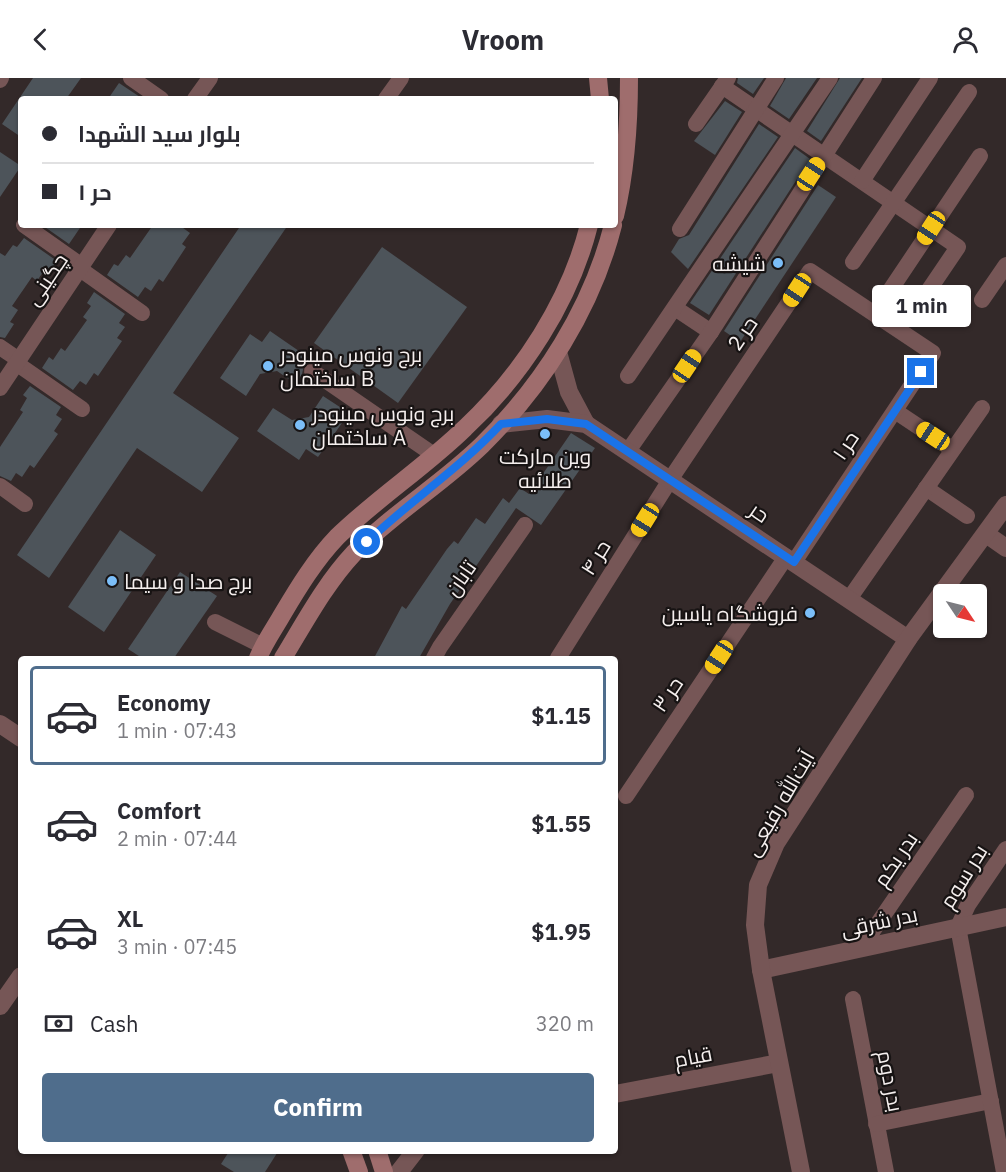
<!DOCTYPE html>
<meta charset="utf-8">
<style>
:root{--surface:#fff;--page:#f2f2f3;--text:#2b2b33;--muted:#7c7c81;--line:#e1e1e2;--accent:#4f6d8c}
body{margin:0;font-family:"IBM Plex Sans",Cairo,sans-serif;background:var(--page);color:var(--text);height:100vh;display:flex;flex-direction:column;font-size:22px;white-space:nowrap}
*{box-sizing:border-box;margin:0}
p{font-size:20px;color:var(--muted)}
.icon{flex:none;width:33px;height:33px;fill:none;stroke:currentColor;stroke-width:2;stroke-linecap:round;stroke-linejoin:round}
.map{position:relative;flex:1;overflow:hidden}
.details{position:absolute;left:18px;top:578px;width:600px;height:498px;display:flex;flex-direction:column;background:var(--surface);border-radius:6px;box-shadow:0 2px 4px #0004}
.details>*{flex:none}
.hud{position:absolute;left:18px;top:18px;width:600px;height:132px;border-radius:6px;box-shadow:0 2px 4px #0004;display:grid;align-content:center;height:132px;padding:0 24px;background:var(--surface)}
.needle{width:39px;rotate:125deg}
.tools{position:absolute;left:933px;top:506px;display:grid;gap:12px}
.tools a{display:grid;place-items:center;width:54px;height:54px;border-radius:6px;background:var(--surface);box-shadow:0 2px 4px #0004;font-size:30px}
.end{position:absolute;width:27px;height:27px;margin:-14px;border:8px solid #1a73e8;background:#fff;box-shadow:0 0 0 3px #fff}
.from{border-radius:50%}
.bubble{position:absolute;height:42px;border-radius:6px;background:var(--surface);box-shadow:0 2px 4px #0004;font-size:20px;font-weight:700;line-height:42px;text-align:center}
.car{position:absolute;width:18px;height:36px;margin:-18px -9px;border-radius:8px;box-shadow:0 0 4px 2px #0007;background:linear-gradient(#f5c518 24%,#345 0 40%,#f5c518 0 76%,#345 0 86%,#f5c518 0)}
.hud b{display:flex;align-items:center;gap:21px;height:57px;font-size:22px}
.hud b+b{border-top:2px solid var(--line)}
.hud i{width:15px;height:15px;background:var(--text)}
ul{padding:10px 0 0;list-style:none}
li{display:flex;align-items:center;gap:18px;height:99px;margin:0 12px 9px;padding:0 12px;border:3px solid transparent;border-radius:6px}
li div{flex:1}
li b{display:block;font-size:22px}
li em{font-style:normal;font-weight:700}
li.on{border-color:var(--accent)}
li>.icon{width:54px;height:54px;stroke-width:1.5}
.pay{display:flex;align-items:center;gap:15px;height:66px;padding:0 24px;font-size:22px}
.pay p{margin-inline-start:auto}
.primary-button{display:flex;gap:12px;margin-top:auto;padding:12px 24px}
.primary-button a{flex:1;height:69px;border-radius:6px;background:var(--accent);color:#fff;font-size:24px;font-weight:700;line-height:69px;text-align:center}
header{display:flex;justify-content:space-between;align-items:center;height:78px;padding:0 24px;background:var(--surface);font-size:27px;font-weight:700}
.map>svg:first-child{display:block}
.building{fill:#4d545a}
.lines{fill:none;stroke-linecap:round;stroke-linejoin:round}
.minor{stroke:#765656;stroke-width:16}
.tertiary{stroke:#765656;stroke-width:18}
.secondary{stroke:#9f6d6d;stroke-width:18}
.route{stroke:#1a73e8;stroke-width:8}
.poi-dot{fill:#7bbef8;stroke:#171313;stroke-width:2}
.labels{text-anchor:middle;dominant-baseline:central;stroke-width:4.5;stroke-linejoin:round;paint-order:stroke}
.poi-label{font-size:21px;fill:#f5efee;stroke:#171313;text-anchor:start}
.street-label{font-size:21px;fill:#f5efee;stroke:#171313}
</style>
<header><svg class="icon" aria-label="back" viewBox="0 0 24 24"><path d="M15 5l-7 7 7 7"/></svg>Vroom<svg class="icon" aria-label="person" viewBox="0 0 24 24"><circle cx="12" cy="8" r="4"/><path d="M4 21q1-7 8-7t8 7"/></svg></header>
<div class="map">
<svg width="1006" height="1094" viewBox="0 0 1006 1094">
<rect width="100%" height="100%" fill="#332929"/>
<!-- building -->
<g class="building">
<path d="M33,0H81L66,21H21V59L2,46Z"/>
<path d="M738,0H764L753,16L737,5Z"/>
<path d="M786,0H817L789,41L770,28Z"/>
<path d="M840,0H862L821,63L807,53Z"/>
<path d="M119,5L143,21H108Z"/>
<path d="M725,23L742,34L715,77L694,63Z"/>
<path d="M759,46L778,59L688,191L671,174L679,161L689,157Z"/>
<path d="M795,70L810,81L709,237L690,225Z"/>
<path d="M0,74L21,88L0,119Z"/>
<path d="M818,107L836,119L740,264L724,253Z"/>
<path d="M42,147H82L69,166Z"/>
<path d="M153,147H179L190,155L182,166L186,169L163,204L159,201L151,213L145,209L138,219L107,197L114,186L118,188L126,177L130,180Z"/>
<path d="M241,147H288L173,315L239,360L202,414L137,370L49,500L17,477Z"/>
<path d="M24,160L57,183L50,194L45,191L37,203L32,199L12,228L18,232L10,244L14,246L5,260L0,259V175L5,178L13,167L17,169Z"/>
<path d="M382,169L467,229L398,325L314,265Z"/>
<path d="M94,214L125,236L119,245L125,249L117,260L122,263L98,298L94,295L86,307L80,303L73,312L42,290L49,279L53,282L61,270L65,273L87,242L83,239L91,228L87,225Z"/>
<path d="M270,253L312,282L304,287L302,296L296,306L277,293L260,296L246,318L220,300L250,256L262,264Z"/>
<path d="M30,308L61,329L56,337L62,341L54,353L58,356L34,390L30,387L22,399L16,395L11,403L0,398V369L23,334L20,332L27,320L23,317Z"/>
<path d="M323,318L349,335L318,379L306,371L299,382L257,353L273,330L292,342L309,339Z"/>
<path d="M571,355L595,370L541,447L516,430L450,526L419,580H374L402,528L406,531L447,471L454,463L458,466L476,440L485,446L503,420L509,425L520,410L529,416Z"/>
<path d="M120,452L156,477L104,554L68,529Z"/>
<path d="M180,494L217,518L174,580H142L128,571Z"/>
<path d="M230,1072H279L265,1094H234L221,1086Z"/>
</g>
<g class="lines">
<!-- minor -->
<g class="minor">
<path d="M131,0L161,21"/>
<path d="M0,2L1,0"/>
<path d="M722,8L958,169L918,228"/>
<path d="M195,21L210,0"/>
<path d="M386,21L401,0"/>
<path d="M696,46L728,0"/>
<path d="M862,103L930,0"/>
<path d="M24,147L82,188"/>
<path d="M680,151L776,0"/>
<path d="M853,184L969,14"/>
<path d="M80,191L142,235"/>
<path d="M891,211L980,78"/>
<path d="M982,222L1006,187"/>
<path d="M675,230L711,254"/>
<path d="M0,269L19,282"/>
<path d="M16,285L82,331"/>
<path d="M312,293L434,377"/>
<path d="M628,298L830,0"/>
<path d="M0,310L109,147"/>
<path d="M895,333L952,371"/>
<path d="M628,373L711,254L874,0"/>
<path d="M0,408L25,426"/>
<path d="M926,410L967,438"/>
<path d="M849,521L982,330"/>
<path d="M215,544L263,568"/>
<path d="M434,580L440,569L525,447"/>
<path d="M558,580L670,402L810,193L933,275L794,484"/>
<path d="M626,718L786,479"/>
<path d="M861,870L966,717"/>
<path d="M853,921L886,1094"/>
<path d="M876,1046L991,1023"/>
<path d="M1004,1094L958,849L968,827L1006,771"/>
</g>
<!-- tertiary -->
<g class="tertiary">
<path d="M558,274L569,314L586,346"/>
<path d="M501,346L547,341L586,346L908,561"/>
<path d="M986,456L1006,470"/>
<path d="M0,646L21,660"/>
<path d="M761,892L1006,839"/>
<path d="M0,928L21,898"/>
<path d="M615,1016L779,985"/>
<path d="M399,1094L416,1072"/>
<path d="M801,1094L761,892L755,847L758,807L776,765L908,561L1006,427"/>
</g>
<!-- secondary -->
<g class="secondary">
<path d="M598,0L600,21"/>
<path d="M615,138C626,92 629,47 629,0"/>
<path d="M258,580C264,565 274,551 282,537C298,510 315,482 337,459C377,420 425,389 465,350C522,297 570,223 589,147"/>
<path d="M283,580C305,544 325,506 354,475C393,435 442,406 482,367C543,307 592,230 613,147"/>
<path d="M351,1072L359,1094"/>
<path d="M377,1072L384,1094"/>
</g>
</g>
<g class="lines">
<!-- route -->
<path class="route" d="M367,464C410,423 460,390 501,346L547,341L586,346L794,484L921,294"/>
</g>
<!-- markers -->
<g class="poi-dot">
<circle cx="778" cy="185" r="6"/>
<circle cx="268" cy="288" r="6"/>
<circle cx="300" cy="347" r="6"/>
<circle cx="545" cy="356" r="6"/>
<circle cx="112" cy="503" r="6"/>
<circle cx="810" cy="535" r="6"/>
</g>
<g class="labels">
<!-- poi labels -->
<g class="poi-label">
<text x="766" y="185" text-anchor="end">شیشه</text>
<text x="280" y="276">برج ونوس مینودر<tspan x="280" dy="24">ساختمان B</tspan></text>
<text x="312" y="335">برج ونوس مینودر<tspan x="312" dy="24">ساختمان A</tspan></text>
<text x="545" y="378" text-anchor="middle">وین مارکت<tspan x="545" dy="24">طلائیه</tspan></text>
<text x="124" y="503">برج صدا و سیما</text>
<text x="798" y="535" text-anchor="end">فروشگاه یاسین</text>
</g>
<!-- street labels -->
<g class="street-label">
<text transform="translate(46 201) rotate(-56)">چگینی</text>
<text transform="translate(742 255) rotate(-56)">حر 2</text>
<text transform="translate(845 367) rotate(-56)">حر ۱</text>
<text transform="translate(760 434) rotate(34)">حر</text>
<text transform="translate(595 479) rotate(-58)">حر ۴</text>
<text transform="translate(460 500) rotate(-55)">تابان</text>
<text transform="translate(667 616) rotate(-56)">حر ۳</text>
<text transform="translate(779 725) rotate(-60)">آیت‌الله رفیعی</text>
<text transform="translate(895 781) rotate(-56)">بدر یکم</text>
<text transform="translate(963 798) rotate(-58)">بدر سوم</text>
<text transform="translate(879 843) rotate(-12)">بدر شرقی</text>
<text transform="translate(693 978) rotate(-11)">قیام</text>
<text transform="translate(891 1003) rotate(79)">بدر دوم</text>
</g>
</g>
</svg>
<div class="tools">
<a><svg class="needle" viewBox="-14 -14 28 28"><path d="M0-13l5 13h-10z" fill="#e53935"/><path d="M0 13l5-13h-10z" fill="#7c7c81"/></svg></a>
</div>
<i class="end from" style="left:367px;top:464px"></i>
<i class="end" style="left:921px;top:294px"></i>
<div class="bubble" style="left:872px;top:207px;width:99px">1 min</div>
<i class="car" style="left:811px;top:96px;rotate:33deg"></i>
<i class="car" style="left:931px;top:150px;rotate:213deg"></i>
<i class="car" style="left:797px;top:212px;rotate:213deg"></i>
<i class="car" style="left:687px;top:288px;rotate:34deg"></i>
<i class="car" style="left:933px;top:358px;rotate:303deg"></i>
<i class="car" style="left:645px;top:442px;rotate:212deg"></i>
<i class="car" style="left:719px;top:579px;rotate:213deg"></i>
<div class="hud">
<b><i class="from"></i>بلوار سید الشهدا</b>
<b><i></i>حر ۱</b>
</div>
<section class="details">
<ul>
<li class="on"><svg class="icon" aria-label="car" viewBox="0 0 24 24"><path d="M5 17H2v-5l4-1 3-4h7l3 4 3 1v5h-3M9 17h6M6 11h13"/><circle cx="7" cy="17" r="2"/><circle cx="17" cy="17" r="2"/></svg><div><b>Economy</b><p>1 min · 07:43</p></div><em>$1.15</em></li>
<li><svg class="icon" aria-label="car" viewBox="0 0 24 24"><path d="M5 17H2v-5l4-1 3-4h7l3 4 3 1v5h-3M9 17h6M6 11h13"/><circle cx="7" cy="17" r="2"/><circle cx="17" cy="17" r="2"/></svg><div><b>Comfort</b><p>2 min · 07:44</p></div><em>$1.55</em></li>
<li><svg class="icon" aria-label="car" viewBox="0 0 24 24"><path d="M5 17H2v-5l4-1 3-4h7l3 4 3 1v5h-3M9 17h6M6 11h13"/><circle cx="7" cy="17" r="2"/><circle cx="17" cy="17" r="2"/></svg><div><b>XL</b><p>3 min · 07:45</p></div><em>$1.95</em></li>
</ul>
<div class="pay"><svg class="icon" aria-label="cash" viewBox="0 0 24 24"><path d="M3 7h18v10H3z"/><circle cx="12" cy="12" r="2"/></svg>Cash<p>320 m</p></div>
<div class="primary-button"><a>Confirm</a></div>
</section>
</div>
